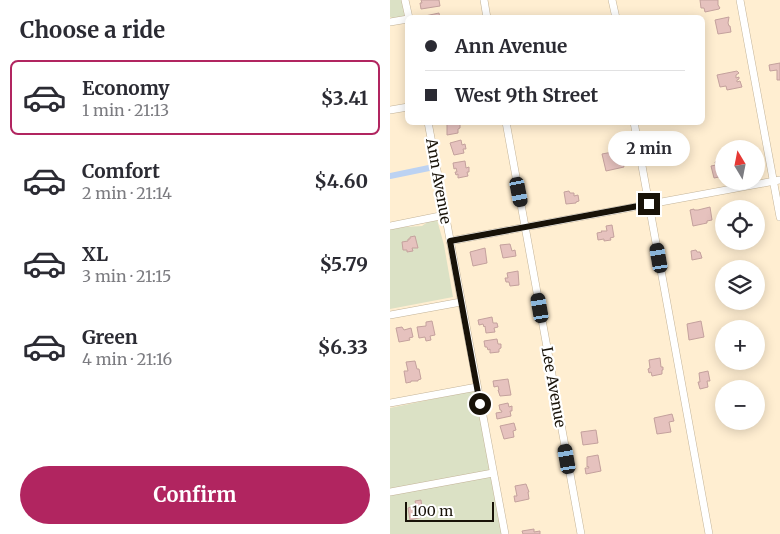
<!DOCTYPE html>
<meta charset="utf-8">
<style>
:root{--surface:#fff;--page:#f2f2f3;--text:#2b2b33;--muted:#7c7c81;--line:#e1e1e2;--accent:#b12560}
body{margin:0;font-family:Merriweather,serif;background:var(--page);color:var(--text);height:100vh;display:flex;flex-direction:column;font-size:19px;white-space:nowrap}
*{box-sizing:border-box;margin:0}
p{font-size:16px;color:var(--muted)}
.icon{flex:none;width:28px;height:28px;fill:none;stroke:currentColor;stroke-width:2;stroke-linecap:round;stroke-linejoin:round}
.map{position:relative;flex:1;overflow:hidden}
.panel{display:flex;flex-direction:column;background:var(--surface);width:390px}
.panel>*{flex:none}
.hud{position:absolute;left:15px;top:15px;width:300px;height:110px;border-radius:8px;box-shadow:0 2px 12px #0003;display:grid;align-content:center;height:110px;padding:0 20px;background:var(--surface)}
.needle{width:32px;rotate:350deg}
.fabs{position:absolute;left:325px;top:140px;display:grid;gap:10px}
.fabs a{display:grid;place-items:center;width:50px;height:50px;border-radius:50%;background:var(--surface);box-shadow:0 2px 12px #0003;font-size:25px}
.scale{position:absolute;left:15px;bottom:12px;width:89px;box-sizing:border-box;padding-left:5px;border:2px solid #181208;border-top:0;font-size:14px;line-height:18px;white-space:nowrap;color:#181208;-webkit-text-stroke:4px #fff;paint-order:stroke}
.end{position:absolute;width:22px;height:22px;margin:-11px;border:6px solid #181208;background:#fff;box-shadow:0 0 0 2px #fff}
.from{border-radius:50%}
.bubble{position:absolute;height:35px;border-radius:18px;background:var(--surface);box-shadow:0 2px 12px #0003;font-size:16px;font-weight:700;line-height:35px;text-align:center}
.car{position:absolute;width:15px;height:30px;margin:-15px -8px;border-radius:6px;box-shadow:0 0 4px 1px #0007;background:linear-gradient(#222 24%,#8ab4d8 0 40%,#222 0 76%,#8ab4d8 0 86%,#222 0)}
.hud b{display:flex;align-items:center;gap:18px;height:48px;font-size:19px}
.hud b+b{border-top:1px solid var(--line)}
.hud i{width:12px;height:12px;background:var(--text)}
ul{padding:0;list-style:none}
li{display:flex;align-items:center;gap:15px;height:75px;margin:0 10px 8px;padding:0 10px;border:2px solid transparent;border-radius:8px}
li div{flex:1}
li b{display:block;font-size:19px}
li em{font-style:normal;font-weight:700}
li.current{border-color:var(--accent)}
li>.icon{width:45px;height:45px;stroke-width:1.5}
h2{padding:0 20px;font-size:22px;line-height:60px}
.action{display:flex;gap:10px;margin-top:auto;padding:10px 20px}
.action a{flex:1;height:58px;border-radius:30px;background:var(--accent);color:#fff;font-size:20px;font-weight:700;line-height:58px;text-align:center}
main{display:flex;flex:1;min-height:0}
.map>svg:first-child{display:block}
.green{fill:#dbe1c5}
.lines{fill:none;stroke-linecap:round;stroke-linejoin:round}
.canal{stroke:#bcd2f2;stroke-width:6}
.building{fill:#e6c2be;stroke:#c4a19d}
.minor-casing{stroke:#c3b398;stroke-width:8}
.minor{stroke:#fff;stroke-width:7}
.route{stroke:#181208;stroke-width:6}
.labels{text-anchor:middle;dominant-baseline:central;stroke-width:4.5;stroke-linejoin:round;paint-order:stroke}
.street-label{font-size:15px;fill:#181208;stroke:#fff}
</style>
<main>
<section class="panel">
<h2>Choose a ride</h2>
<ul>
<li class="current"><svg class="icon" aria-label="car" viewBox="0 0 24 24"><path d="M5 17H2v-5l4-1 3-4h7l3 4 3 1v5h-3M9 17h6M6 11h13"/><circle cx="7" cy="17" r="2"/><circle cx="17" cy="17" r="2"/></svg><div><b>Economy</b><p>1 min · 21:13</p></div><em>$3.41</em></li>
<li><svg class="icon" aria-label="car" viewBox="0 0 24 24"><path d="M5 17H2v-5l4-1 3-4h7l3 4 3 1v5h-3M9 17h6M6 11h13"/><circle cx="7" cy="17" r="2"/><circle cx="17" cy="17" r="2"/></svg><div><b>Comfort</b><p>2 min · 21:14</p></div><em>$4.60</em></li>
<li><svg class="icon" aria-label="car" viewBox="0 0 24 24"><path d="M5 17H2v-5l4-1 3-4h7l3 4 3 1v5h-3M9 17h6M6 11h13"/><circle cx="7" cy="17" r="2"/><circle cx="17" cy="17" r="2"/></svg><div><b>XL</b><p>3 min · 21:15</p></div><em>$5.79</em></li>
<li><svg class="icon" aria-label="car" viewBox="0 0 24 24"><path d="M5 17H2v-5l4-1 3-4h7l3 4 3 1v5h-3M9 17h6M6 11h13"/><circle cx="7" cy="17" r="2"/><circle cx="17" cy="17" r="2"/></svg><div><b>Green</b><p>4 min · 21:16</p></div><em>$6.33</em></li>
</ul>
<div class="action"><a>Confirm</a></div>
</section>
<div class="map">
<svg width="390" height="534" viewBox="0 0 390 534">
<rect width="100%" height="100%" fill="#ffeed1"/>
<!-- green -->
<g class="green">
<path d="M0,0H16L19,17L5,19L0,17Z"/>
<path d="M46,216L54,245L63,297L0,309V228L32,226Z"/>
<path d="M87,390L114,534H0V408Z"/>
</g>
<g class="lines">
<!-- canal -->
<path class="canal" d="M0,176L39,168"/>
</g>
<!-- building -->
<g class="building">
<path d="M31,0H49L50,6L31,9L30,3H32Z"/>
<path d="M310,0H328V5L330,8L329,9L315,12L314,8H311Z"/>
<path d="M49,13L50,18H36L35,16Z"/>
<path d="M339,17L338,23L339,26H340L341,32L328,34L325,20Z"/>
<path d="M390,63V80H387V70L380,71L379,65Z"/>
<path d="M347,71L349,73L346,75V78L349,77V79L347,80V82L350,81L352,87L337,90L336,86L330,87L327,75Z"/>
<path d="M57,122H67V124H70V128L68,129V133L57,135Z"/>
<path d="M71,140L72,145L75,144L76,149H73L74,153L64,155L60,143Z"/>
<path d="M233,150L235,157L232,158L234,167L216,171L212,154Z"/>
<path d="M332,160L334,163V175L332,174L329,175V177L324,178L321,166L326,165L325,162Z"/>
<path d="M75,161L76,168L79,167V172H77L78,176L68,178V174L66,175L65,172H67L66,168L64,169L63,163Z"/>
<path d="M179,191L180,193H184V196L188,195L189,201L186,202V203L176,204L174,192Z"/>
<path d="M320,207L322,220L317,221V223L303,226L300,210L304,209V210H308Z"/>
<path d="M222,225L224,237L220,238L221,240L214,241V239L208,240L207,233L212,232L211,231H217L216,226Z"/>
<path d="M25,236L28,248H22L23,251L17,252V250H13L12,242L18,241V239H20V237Z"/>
<path d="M120,244L122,251L125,250L126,256L113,258L110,245Z"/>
<path d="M95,248L97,263L83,266L80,252Z"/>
<path d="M306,250L307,252H310L312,258L302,260L301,251Z"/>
<path d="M128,271L129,285L120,286L119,282H116L115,278H118L117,273Z"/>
<path d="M102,317L103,323H107L108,327L104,328L105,332L96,333L95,326L94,327L93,324L89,325L88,320Z"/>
<path d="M42,321L45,335L40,336L41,340L36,341L35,337L29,338L27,327L36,326V322Z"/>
<path d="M311,321L314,337L299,340L297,324Z"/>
<path d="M12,327L14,330L21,328L23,337L19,338L20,340L9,342L6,328Z"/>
<path d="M107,339L108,344H111V348L109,349V352L100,353V349L98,350L97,347H95L94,341Z"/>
<path d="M270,358L271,367H273V370H272V374L262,376L261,372L259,373L258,369L260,368L259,360Z"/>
<path d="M25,361L27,369H29L31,379L28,380V381H21V382L16,383L14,371H18L16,362Z"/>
<path d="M318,371L320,381H317L318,387L310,389L308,382H310L309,373Z"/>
<path d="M118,379L121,395L110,396L108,390H109L108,386L104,387L103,381Z"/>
<path d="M118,403L119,407L122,406V411H120L121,416L107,419L106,413L112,412L111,410H110L109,405Z"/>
<path d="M282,414L284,421L279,422L281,432L267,434L264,418Z"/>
<path d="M124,423L126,430L123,431L124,437L114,439L110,426Z"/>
<path d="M206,430L208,443L193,445L191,432Z"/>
<path d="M208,455L211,471L196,474L195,468H199L198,466L197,467V457Z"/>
<path d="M136,484L139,492H138L139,499L125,502L124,496H127L125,486Z"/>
<path d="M31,500L33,517L20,520L18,508L26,505L25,501Z"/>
<path d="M144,529V532L150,531V534H133L132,531Z"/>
</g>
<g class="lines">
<defs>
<g id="minor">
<path d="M15,0L19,18"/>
<path d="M94,0L97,18"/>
<path d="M222,0L226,18"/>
<path d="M350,0L390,217"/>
<path d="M0,22L18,19"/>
<path d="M0,110L18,107"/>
<path d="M38,122L115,534"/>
<path d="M116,122L191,534"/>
<path d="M244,122L319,534"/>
<path d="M0,226L55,215"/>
<path d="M60,241L390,180"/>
<path d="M0,315L71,302"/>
<path d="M0,403L87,387"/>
<path d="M0,492L103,473"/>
</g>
</defs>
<!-- minor casing -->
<use href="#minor" class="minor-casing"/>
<!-- minor -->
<use href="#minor" class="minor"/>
</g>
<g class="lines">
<!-- route -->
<path class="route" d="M90,404L60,241L259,204"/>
</g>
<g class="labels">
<!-- street labels -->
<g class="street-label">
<text transform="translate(49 181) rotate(80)">Ann Avenue</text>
<text transform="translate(164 387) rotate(80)">Lee Avenue</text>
</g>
</g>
</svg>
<div class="fabs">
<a><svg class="needle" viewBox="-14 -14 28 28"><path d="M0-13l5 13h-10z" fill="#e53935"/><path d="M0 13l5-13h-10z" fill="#7c7c81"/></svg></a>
<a><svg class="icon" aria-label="locate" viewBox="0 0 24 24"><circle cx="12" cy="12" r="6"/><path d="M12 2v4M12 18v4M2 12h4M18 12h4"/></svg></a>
<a><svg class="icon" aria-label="layers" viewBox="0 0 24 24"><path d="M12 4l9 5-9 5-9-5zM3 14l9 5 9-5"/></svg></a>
<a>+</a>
<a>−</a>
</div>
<div class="scale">100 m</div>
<i class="end from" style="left:90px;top:404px"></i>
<i class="end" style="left:259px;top:204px"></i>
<div class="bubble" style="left:218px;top:131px;width:82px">2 min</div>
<i class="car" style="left:129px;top:192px;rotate:169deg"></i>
<i class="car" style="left:269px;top:258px;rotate:350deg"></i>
<i class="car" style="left:150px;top:308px;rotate:350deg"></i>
<i class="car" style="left:177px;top:459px;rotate:350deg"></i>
<div class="hud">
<b><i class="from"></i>Ann Avenue</b>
<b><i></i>West 9th Street</b>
</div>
</div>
</main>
